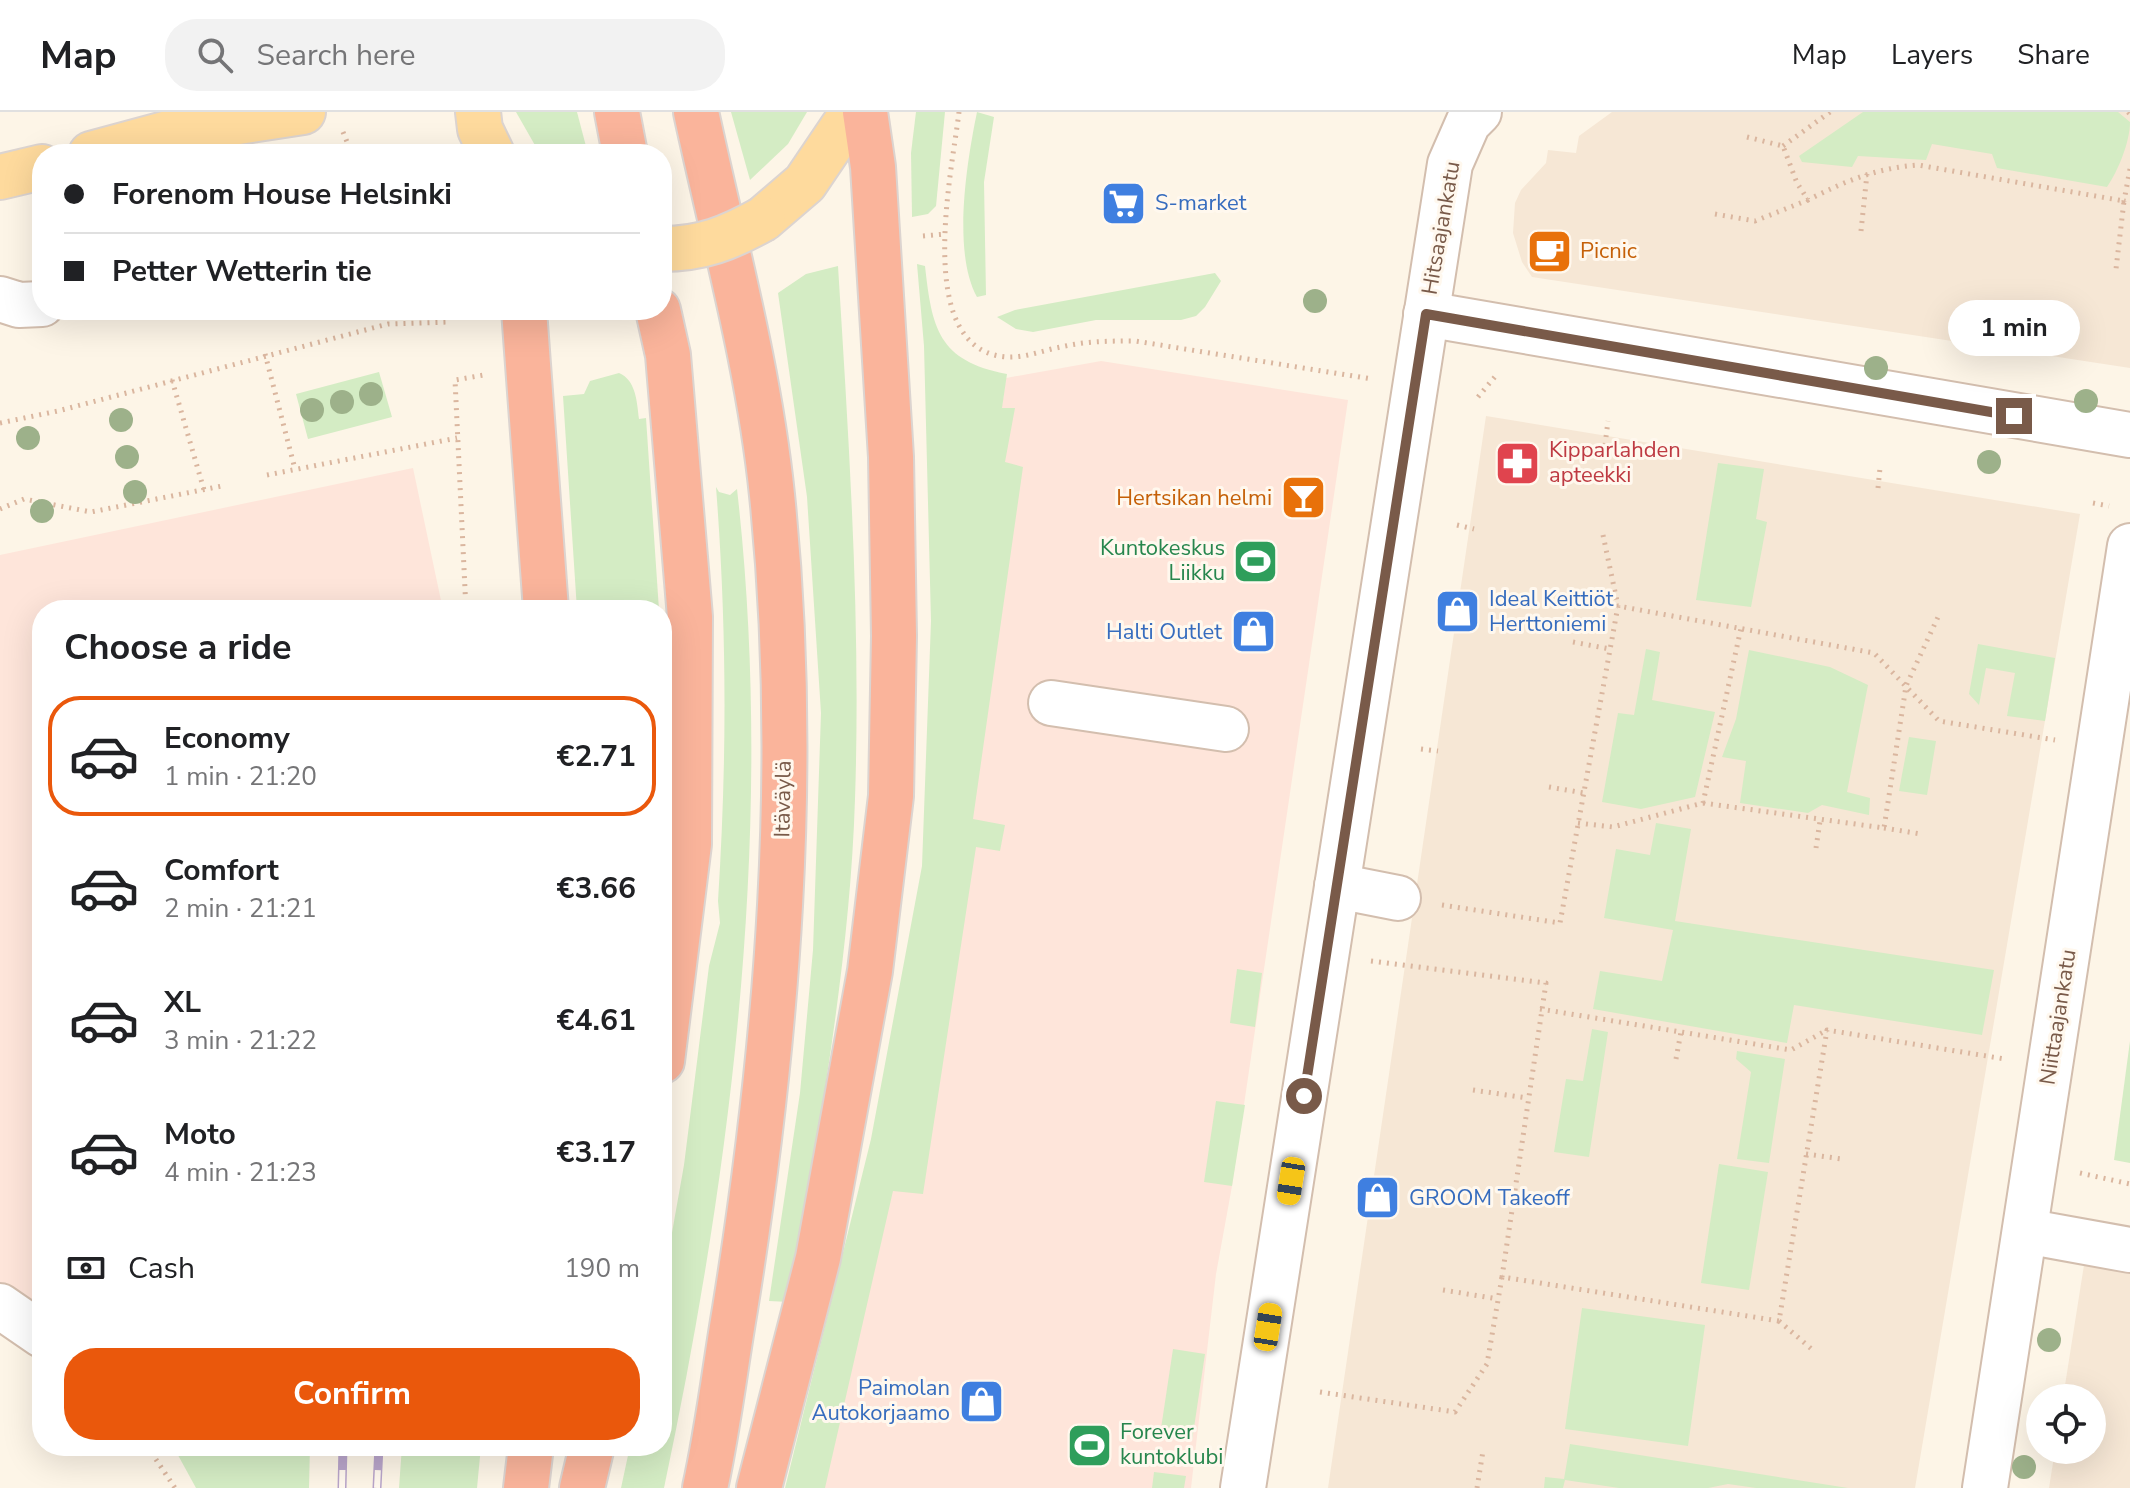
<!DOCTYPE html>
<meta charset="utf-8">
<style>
:root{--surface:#fff;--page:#f2f2f2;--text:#202124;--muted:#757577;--line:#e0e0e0;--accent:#ea580c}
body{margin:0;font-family:"Nunito Sans",sans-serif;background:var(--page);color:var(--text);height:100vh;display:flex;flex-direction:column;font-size:30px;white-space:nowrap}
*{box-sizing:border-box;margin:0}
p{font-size:26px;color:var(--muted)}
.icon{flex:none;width:44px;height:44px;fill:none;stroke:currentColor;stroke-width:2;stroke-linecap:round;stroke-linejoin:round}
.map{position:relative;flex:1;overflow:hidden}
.drawer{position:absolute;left:32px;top:488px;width:640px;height:856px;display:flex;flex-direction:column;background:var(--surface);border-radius:32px;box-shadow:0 8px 32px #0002}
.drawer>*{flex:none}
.hud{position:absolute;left:32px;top:32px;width:640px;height:176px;border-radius:32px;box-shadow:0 8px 32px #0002;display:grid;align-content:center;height:176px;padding:0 32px;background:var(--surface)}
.buttons{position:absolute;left:2026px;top:1272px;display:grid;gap:16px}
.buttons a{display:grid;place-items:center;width:80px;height:80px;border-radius:50%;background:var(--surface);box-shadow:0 8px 32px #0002;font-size:40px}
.end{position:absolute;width:36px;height:36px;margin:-18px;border:10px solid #795a49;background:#fff;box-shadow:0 0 0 4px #fff}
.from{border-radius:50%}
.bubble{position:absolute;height:56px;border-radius:28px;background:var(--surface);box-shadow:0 8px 32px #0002;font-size:26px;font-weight:700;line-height:56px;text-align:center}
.car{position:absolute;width:24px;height:48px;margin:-24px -12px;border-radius:10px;box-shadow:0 0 6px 2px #0007;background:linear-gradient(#f5c518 24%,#345 0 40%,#f5c518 0 76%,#345 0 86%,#f5c518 0)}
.hud b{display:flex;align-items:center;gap:28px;height:76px;font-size:30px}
.hud b+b{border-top:2px solid var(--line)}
.hud i{width:20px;height:20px;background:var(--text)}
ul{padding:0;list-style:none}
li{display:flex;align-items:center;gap:24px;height:120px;margin:0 16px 12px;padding:0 16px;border:4px solid transparent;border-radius:32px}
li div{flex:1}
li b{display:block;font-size:30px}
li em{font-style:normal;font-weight:700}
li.selected{border-color:var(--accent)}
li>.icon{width:72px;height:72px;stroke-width:1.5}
h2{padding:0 32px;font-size:36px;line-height:96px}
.pay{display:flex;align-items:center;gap:20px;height:88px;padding:0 32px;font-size:30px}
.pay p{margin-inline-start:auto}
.cta{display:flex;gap:16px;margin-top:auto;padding:16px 32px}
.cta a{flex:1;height:92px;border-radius:32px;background:var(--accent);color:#fff;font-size:32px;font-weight:700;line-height:92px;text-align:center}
header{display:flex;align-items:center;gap:48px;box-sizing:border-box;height:112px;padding:0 40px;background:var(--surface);border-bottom:2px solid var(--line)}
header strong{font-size:38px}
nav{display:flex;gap:44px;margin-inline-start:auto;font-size:28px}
.search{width:560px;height:72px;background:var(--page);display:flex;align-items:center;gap:20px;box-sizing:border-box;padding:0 28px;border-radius:32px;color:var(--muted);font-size:30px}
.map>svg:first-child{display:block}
.residential{fill:#f6e7d5}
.commercial{fill:#fee5da}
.green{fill:#d4ecc4}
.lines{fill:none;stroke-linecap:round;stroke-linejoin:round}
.minor-casing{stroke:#d3beae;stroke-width:48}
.major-casing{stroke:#dcd4d0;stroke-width:48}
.highway-casing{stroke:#dcd4d0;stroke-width:48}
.path{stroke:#dab69f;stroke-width:5;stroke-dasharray:2 6;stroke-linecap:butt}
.minor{stroke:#fff;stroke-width:44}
.major{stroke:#feda9d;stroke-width:44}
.highway{stroke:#fab49b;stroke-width:44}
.rail-casing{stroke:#b8a4c9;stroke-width:9}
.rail{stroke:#fff8ee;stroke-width:6;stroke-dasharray:18;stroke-linecap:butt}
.major-bridge-casing{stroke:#dcd4d0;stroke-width:48;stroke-linecap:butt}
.major-bridge{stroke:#feda9d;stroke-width:44}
.tree{fill:#9db18a}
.route{stroke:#795a49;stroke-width:10}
.labels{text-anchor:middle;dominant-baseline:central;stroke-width:6;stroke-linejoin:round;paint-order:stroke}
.shop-label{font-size:22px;fill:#366cbe;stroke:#fff8ee;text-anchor:start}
.street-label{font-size:22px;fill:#795a49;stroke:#fff8ee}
.food-label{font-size:22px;fill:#c56008;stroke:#fff8ee;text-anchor:start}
.health-label{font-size:22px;fill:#be3a42;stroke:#fff8ee;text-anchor:start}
.leisure-label{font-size:22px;fill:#27864d;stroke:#fff8ee;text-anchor:end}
</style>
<header>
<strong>Map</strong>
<div class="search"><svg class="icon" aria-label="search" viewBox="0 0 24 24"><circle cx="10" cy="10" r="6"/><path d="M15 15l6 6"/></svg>Search here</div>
<nav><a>Map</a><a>Layers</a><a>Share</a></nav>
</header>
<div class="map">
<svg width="2130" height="1376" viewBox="0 0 2130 1376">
<rect width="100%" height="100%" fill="#fdf5e7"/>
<!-- residential -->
<g class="residential">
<path d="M1612,0H2130V256L1532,165L1522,150L1513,121L1515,91L1521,78L1546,51L1548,38L1576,41L1579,24Z"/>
<path d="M1486,304L2080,402L1915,1376H1328Z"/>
<path d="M2084,1153L2130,1159V1376H2049L2055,1338H2092V1286H2063Z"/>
</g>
<!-- commercial -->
<g class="commercial">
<path d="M1101,249L1348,288L1232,1074L1216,1162L1191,1376H821L941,711L1006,266Z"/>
<path d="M413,356L443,498H42V1203L0,1178V443Z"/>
</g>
<!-- green -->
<g class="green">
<path d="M516,0H577L588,42H540Z"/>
<path d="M731,0H807L788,32L750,68Z"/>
<path d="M916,0H945L936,94L928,102L912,105L911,41Z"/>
<path d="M977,0L994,5L984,70L986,183L977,185C952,140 967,49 977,0Z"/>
<path d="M1863,0H2118L2130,10C2130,30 2118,59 2107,75L1997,56L1992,42L1932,32L1926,48L1858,44L1852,55L1802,50L1799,44Z"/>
<path d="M917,152L925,154C932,216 938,249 1007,262L1002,296H1015L1005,350L1023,355L973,707L1005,713L1000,739L976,735L923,1082L893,1079L825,1376H785L871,1027L922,754L931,509L924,234Z"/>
<path d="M838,154C849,332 861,509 855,687C850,845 821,1001 796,1156L789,1190L769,1189L800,981L813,838L821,601L807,385L778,181L806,162Z"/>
<path d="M1215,161L1221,169L1205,195L1196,204L1181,208H1096L1033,220L1016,217L997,205L1015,198Z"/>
<path d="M379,260L392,305L308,327L296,282Z"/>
<path d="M619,261C636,268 637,290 639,307L646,306L659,498H577L563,284L584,282L590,269Z"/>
<path d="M1718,351L1764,357L1756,407L1767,410L1751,495L1696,488Z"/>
<path d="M716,375L719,380L730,383L737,377C775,710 733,1050 664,1376H621L630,1334H662V1177L684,1053L709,854L720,811L718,789C727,648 727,517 716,375Z"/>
<path d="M1978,532L2055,546L2045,609L2007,604L2015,561L1986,556L1979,593L1969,582Z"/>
<path d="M1646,537L1660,540L1652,588L1715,600L1695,685L1641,697L1602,690L1618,601L1634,603Z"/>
<path d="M1749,538L1830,555L1868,573L1847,680L1870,686L1869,703L1822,693L1808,701L1740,691L1746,649L1722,645L1736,607Z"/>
<path d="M1909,625L1936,629L1927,683L1899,679Z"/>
<path d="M1656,711L1691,717L1675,809L1994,858L1982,923L1794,893L1787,931L1593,897L1600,859L1662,869L1673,818L1604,806L1616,737L1650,743Z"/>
<path d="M1237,857L1262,861L1255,915L1230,911Z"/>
<path d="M1592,917L1608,920L1589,1045L1554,1040L1566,967L1583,969Z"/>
<path d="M2130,929V1051L2114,1048Z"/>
<path d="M1737,939L1785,947L1769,1051L1737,1047L1751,960L1736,947Z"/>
<path d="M1216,989L1245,993L1232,1074L1204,1070Z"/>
<path d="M1719,1052L1768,1060L1749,1178L1701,1171Z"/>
<path d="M1582,1196L1705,1213L1688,1334L1565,1317Z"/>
<path d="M1173,1237L1205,1242L1192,1329L1160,1323Z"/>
<path d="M1570,1332L1848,1376H1756L1728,1372L1708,1376H1619L1565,1368L1563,1376H1544L1545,1365L1564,1367Z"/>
<path d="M173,1334H310L309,1376H196Z"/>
<path d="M402,1334H481L477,1376H399Z"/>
<path d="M1154,1360L1186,1364L1184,1376H1152Z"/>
</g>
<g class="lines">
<defs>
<g id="minor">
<path d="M0,187L19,193L42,192"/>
<path d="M1426,202L2130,323"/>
<path d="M1051,591L1226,617"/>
<path d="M1337,774L1398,786"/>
<path d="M2025,1119L2130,1138"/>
<path d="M0,1194L42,1223"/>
<path d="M1243,1376L1450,52L1468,11L1479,0"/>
<path d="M1985,1376L2130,434"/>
</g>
<g id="major">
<path d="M478,0L480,17L492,42"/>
<path d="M91,42L172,20L303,0"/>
<path d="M0,65L42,55"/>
<path d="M763,107L805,71L853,0"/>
</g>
<g id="highway">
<path d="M617,0L625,42"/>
<path d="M696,0C723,126 759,255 772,383C800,655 778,928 735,1197C725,1256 718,1317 705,1376"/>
<path d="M524,198L546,498"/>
<path d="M658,198L668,243L690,505L689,732L662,949"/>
<path d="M526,1376L531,1334"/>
<path d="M582,1376L592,1334"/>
<path d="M759,1376L818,1146L870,859L891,684L894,524L891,345L873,55L865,0"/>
</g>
</defs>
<!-- minor casing -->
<use href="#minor" class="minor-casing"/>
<!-- major casing -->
<use href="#major" class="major-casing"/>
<!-- highway casing -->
<use href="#highway" class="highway-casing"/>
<!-- path -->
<g class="path">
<path d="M959,0C952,60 912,239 1007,245C1025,246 1044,238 1061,235C1086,229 1109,229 1135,229L1372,267"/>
<path d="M2128,0L2130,2"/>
<path d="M343,20L352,42"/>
<path d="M1747,25L1783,34L1797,71L1808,88C1845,69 1877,56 1918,53L2124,89L2116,157"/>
<path d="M1783,34L1830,0"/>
<path d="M2130,57L2124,89L2130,90"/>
<path d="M1715,102L1755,109L1808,88"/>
<path d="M1861,119L1867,62"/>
<path d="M923,124L946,122"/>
<path d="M265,242L295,357"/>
<path d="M172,268L204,378"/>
<path d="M1478,285L1498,261"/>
<path d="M0,311L58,299L388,212L449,210"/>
<path d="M1605,333L1608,309"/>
<path d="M267,363L457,326"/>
<path d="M1878,376L1880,356"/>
<path d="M2093,391L2109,394"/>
<path d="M0,397L24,387L91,400L222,374"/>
<path d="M1457,413L1474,417"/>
<path d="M1603,423L1618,494"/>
<path d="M466,498L455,268L484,263"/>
<path d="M1573,530L1610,537"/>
<path d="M1421,637L1438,639"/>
<path d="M1549,675L1584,681"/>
<path d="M1703,691L1884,716L1906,574L1938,505"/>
<path d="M1578,711L1613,715L1703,691L1741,516"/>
<path d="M1884,716L1921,722"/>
<path d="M1816,736L1820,709"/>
<path d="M1442,793L1560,811L1618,494L1874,541L1939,609L2055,628"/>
<path d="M1371,849L1546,871L1502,1165L1779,1209L1827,918L2005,947"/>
<path d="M1540,897L1791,938L1827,918"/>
<path d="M1676,947L1681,920"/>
<path d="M1473,978L1527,986"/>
<path d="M1806,1042L1842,1047"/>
<path d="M2080,1061L2130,1072"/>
<path d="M1443,1178L1498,1187"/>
<path d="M1779,1209L1815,1240"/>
<path d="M1320,1280L1455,1300L1487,1252L1502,1165"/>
<path d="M147,1334L175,1376"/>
<path d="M1477,1376L1483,1339"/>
</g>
<!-- minor -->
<use href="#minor" class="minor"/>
<!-- major -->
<use href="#major" class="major"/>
<!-- highway -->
<use href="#highway" class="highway"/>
<defs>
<g id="rail">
<path d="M342,1376L343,1334"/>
<path d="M377,1376L379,1334"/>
</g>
</defs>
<!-- rail casing -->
<use href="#rail" class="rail-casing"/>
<!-- rail -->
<use href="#rail" class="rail"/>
<defs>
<path id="major-bridge" d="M662,137C702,137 729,126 763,107"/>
</defs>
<!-- major-bridge casing -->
<use href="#major-bridge" class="major-bridge-casing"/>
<!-- major-bridge -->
<use href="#major-bridge" class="major-bridge"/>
</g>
<!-- trees -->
<g class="tree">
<circle cx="1315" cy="189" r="12"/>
<circle cx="1876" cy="256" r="12"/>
<circle cx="371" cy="282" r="12"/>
<circle cx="2086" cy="289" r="12"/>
<circle cx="342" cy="290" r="12"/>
<circle cx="312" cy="298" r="12"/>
<circle cx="121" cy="308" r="12"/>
<circle cx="28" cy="326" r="12"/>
<circle cx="127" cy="345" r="12"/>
<circle cx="1989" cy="350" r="12"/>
<circle cx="135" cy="380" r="12"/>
<circle cx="42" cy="399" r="12"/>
<circle cx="2049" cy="1228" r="12"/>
<circle cx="2024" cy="1355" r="12"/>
</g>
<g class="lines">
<!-- route -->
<path class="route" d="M1304,984L1426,202L2014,304"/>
</g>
<!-- icons -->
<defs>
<symbol id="supermarket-square" viewBox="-11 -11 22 22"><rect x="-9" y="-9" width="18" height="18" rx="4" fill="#3f7fe0" stroke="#fff8ee"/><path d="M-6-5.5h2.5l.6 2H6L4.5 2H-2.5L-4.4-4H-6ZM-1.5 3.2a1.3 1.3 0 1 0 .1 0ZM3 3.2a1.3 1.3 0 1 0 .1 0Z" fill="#fff"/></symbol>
<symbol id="cafe-square" viewBox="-11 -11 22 22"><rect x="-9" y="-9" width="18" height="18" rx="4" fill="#e8710a" stroke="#fff8ee"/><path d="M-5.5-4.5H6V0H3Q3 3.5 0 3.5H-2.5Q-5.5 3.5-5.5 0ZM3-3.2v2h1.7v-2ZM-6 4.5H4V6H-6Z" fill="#fff"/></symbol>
<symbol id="pharmacy-square" viewBox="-11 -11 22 22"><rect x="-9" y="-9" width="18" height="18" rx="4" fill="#e0444e" stroke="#fff8ee"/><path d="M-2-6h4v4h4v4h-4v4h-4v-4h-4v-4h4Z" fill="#fff"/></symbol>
<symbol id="bar-square" viewBox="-11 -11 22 22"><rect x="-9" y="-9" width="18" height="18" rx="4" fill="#e8710a" stroke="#fff8ee"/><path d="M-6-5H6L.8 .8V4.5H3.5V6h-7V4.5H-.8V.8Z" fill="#fff"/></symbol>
<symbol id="stadium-square" viewBox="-11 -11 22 22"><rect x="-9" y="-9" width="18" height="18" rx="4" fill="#2e9e5b" stroke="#fff8ee"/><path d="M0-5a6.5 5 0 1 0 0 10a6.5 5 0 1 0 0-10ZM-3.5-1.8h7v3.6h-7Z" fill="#fff"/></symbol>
<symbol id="shop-square" viewBox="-11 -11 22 22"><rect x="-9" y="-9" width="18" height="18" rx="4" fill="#3f7fe0" stroke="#fff8ee"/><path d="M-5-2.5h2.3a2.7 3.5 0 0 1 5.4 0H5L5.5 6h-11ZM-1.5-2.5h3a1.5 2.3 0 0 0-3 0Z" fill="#fff"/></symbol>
</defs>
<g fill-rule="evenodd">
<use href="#supermarket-square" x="1098" y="66" width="51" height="51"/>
<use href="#cafe-square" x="1524" y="114" width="51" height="51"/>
<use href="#pharmacy-square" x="1492" y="326" width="51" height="51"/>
<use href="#bar-square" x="1278" y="360" width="51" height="51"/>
<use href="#stadium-square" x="1230" y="424" width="51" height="51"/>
<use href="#shop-square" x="1432" y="474" width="51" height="51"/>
<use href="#shop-square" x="1228" y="494" width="51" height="51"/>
<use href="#shop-square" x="1352" y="1060" width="51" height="51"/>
<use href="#shop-square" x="956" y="1264" width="51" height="51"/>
<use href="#stadium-square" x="1064" y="1308" width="51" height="51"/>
</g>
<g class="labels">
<!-- shop labels -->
<g class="shop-label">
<text x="1155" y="91">S-market</text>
<text x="1489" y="487">Ideal Keittiöt<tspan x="1489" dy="25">Herttoniemi</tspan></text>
<text x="1222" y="520" text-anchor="end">Halti Outlet</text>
<text x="1409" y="1086">GROOM Takeoff</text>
<text x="950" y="1276" text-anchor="end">Paimolan<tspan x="950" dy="25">Autokorjaamo</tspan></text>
</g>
<!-- street labels -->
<g class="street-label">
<text transform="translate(1441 116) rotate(-80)">Hitsaajankatu</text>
<text transform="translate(783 687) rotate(-89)">Itäväylä</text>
<text transform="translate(2058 905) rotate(-81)">Niittaajankatu</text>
</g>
<!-- food labels -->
<g class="food-label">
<text x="1580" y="139">Picnic</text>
<text x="1272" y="386" text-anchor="end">Hertsikan helmi</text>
</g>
<!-- health labels -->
<g class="health-label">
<text x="1549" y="338">Kipparlahden<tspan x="1549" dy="25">apteekki</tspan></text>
</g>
<!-- leisure labels -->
<g class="leisure-label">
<text x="1225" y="436">Kuntokeskus<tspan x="1225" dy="25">Liikku</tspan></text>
<text x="1120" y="1320" text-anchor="start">Forever<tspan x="1120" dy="25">kuntoklubi</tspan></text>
</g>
</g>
</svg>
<div class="buttons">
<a><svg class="icon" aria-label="locate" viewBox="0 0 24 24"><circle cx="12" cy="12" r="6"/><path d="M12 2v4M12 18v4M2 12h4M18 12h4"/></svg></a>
</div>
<i class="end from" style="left:1304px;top:984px"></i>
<i class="end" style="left:2014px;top:304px"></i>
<div class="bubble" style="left:1948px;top:188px;width:132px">1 min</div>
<i class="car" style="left:1291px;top:1069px;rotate:189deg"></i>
<i class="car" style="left:1268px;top:1215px;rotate:9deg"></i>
<div class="hud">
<b><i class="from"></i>Forenom House Helsinki</b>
<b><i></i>Petter Wetterin tie</b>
</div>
<section class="drawer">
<h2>Choose a ride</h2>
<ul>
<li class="selected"><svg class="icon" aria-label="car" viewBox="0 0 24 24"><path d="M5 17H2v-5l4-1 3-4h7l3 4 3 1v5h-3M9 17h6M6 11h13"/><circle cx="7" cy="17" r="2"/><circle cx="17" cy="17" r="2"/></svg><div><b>Economy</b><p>1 min · 21:20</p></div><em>€2.71</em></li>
<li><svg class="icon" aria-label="car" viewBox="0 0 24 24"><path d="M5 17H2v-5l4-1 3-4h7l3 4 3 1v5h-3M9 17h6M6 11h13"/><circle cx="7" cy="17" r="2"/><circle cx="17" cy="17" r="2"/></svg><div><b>Comfort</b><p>2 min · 21:21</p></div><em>€3.66</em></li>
<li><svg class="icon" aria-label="car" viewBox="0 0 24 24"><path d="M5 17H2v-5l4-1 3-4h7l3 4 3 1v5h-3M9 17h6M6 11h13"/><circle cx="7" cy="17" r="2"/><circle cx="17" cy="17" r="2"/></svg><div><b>XL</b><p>3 min · 21:22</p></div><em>€4.61</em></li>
<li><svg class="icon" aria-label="car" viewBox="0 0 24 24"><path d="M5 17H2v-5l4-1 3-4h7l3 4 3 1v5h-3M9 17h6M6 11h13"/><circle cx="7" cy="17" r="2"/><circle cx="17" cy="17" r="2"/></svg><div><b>Moto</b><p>4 min · 21:23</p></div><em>€3.17</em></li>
</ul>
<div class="pay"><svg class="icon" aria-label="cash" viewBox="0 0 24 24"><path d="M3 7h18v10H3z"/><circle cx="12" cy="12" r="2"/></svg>Cash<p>190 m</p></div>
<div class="cta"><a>Confirm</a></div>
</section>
</div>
